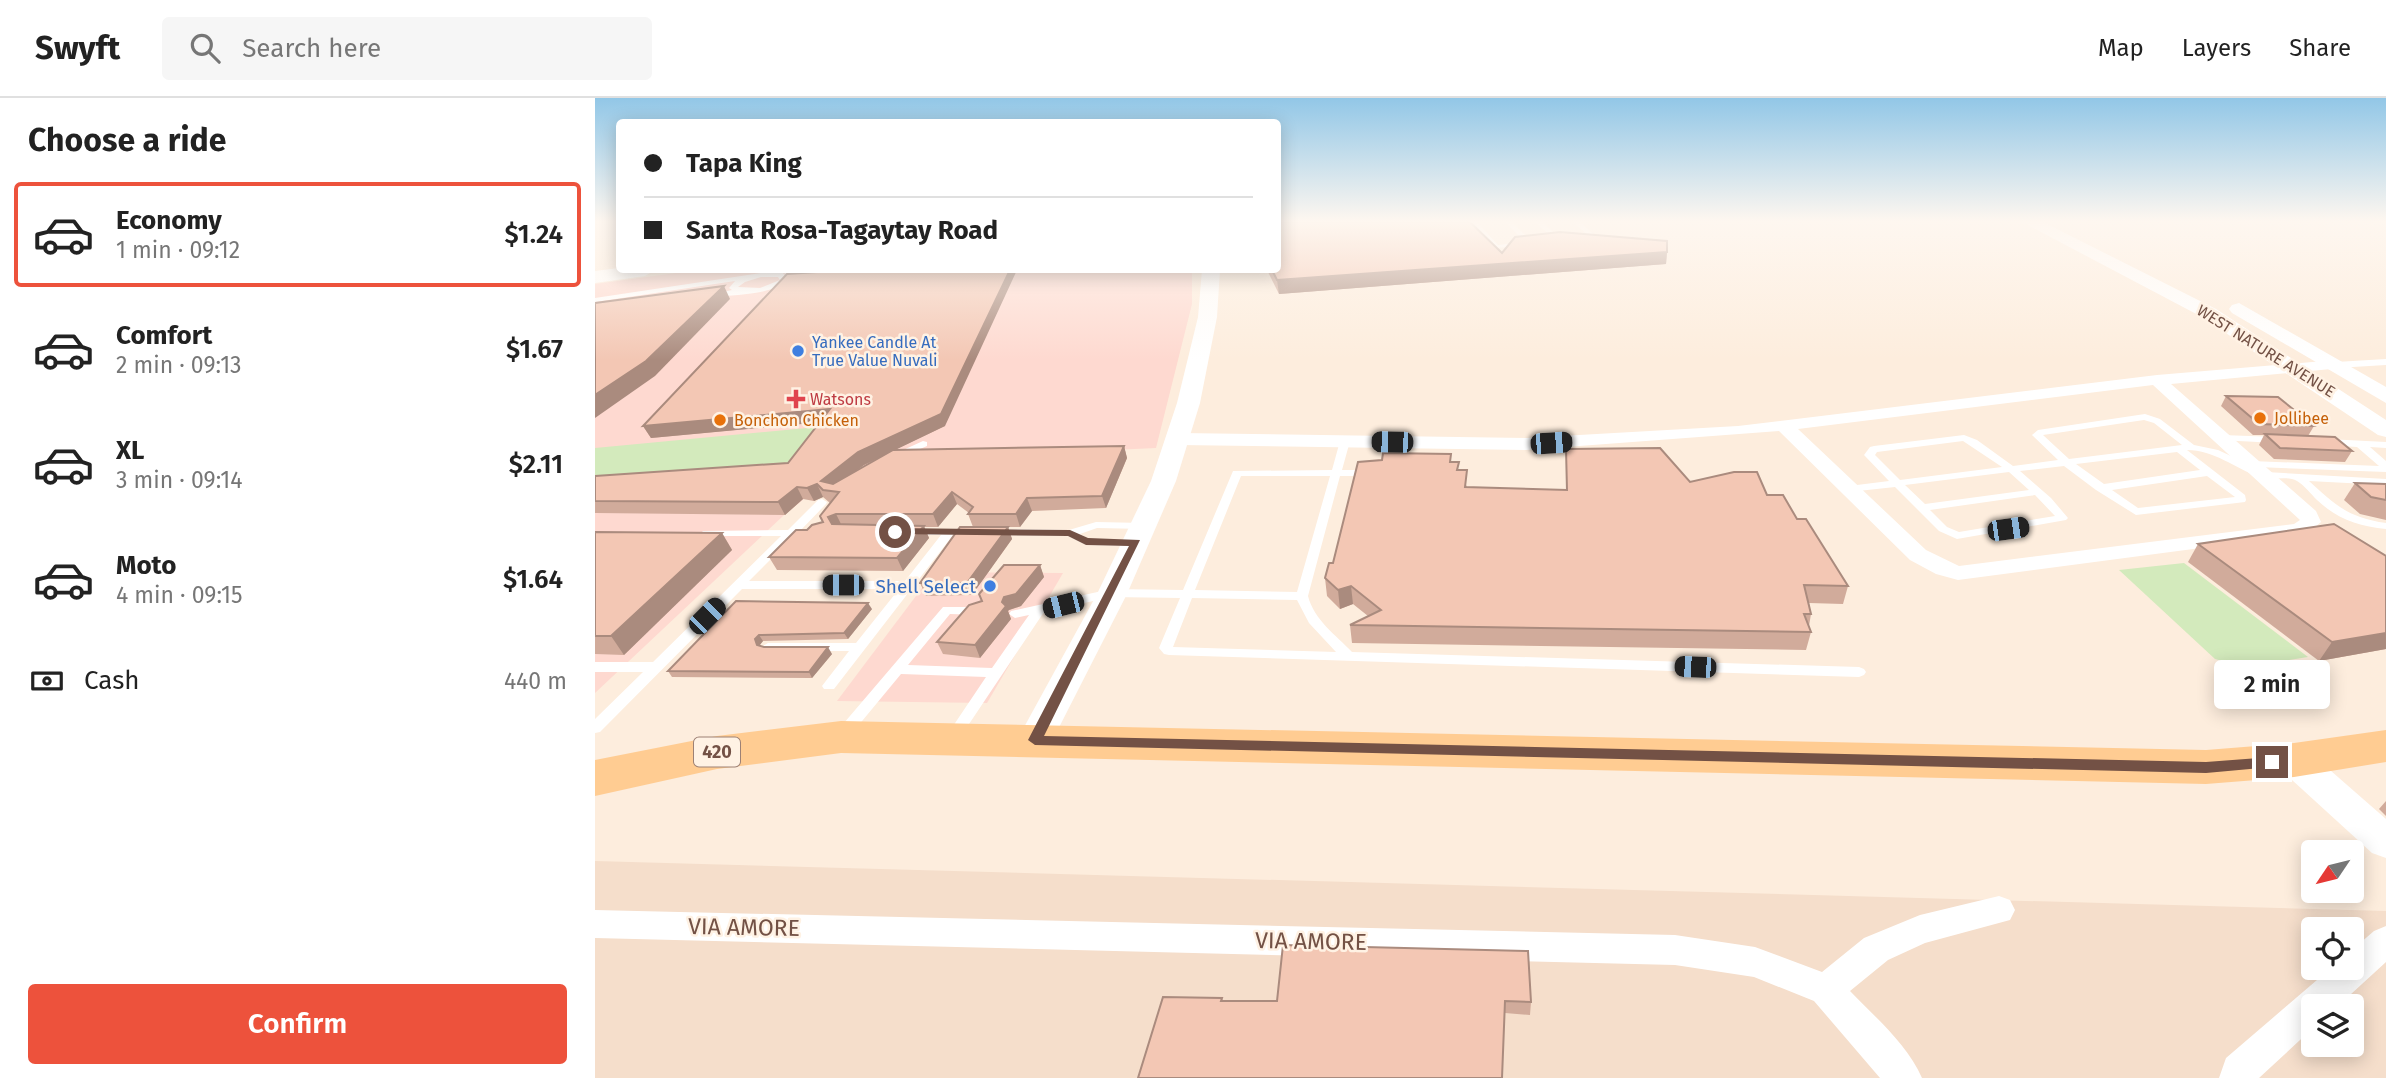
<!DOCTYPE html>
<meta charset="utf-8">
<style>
:root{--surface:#fff;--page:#f6f6f6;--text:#222;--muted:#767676;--line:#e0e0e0;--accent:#ed523c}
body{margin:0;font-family:"Fira Sans",sans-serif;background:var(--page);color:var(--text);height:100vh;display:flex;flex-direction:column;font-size:26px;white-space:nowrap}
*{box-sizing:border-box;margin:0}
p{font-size:23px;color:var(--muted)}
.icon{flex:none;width:38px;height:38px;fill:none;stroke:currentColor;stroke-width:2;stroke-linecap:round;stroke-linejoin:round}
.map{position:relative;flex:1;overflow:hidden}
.details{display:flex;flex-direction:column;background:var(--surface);width:595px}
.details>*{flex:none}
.banner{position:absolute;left:21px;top:21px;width:665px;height:154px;border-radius:7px;box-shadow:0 4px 18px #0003;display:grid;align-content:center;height:154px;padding:0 28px;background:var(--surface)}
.needle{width:46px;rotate:235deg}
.buttons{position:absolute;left:1706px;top:742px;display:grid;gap:14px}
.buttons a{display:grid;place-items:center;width:63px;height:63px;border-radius:7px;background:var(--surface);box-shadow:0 4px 18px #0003;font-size:35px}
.end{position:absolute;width:32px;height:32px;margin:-16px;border:9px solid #735145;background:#fff;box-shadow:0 0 0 4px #fff}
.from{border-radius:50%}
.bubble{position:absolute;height:49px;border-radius:7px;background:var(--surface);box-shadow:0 4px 18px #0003;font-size:23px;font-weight:600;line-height:49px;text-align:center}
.car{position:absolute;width:21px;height:42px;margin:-21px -10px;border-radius:9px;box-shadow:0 0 5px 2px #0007;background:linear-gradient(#222 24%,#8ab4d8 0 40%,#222 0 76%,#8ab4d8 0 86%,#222 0)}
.banner b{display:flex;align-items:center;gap:24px;height:66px;font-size:26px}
.banner b+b{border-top:2px solid var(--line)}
.banner i{width:18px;height:18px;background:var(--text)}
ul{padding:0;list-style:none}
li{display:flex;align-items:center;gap:21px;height:105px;margin:0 14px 10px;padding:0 14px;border:4px solid transparent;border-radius:7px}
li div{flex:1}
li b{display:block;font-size:26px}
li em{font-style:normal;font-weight:600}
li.active{border-color:var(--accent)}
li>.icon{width:63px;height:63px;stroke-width:1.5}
h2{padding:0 28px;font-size:32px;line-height:84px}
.pay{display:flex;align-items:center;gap:18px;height:77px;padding:0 28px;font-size:26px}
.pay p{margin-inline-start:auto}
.action{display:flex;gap:14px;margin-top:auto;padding:14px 28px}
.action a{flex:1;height:80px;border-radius:7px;background:var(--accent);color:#fff;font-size:28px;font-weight:600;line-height:80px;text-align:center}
header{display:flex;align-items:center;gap:42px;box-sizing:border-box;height:98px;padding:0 35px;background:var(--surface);border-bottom:2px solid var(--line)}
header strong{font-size:33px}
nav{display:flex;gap:38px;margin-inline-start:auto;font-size:24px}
.search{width:490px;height:63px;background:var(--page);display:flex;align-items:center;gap:18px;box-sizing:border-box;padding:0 24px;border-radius:7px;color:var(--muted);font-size:26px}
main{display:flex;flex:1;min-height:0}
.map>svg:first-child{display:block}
.residential{fill:#f5decb;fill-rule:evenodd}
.commercial{fill:#fed9d0}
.green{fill:#d3eabc}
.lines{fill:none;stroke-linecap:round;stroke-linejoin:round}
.service{fill:#fff;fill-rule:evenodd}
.minor{fill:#fff;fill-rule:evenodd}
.tertiary{fill:#fff;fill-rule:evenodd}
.secondary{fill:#fff;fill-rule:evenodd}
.primary{fill:#ffcc92;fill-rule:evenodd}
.wall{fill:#d1ab9b;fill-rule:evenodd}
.shaded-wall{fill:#aa8b7e}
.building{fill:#f3c7b4;stroke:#aa8b7e;stroke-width:2}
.route{fill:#735145}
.shop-dot{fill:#3f7fe0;stroke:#fff2e4;stroke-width:2.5}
.health-dot{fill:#e0444e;stroke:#fff2e4;stroke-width:2.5}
.food-dot{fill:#e8710a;stroke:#fff2e4;stroke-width:2.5}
.labels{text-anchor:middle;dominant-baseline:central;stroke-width:5;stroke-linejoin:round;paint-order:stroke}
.far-shop-label{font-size:16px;fill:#366cbe;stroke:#fff2e4;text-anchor:start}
.far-street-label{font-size:16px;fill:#735145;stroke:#fff2e4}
.far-health-label{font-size:16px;fill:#be3a42;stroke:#fff2e4;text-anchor:start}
.far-food-label{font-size:16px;fill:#c56008;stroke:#fff2e4;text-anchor:start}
.shield{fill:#fff2e4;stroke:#9d8175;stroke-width:2}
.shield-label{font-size:18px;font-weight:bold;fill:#735145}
.shop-label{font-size:19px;fill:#366cbe;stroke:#fff2e4;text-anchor:end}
.near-street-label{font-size:23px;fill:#735145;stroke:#fff2e4}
</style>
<header>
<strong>Swyft</strong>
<div class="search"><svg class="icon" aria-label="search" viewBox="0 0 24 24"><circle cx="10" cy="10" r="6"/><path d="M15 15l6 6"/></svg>Search here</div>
<nav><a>Map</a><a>Layers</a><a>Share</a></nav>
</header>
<main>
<section class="details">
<h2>Choose a ride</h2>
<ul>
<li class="active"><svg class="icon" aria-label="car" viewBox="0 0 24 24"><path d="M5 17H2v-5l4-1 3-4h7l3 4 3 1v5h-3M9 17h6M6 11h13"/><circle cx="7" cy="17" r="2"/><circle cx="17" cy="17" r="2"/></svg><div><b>Economy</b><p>1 min · 09:12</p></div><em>$1.24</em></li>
<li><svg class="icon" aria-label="car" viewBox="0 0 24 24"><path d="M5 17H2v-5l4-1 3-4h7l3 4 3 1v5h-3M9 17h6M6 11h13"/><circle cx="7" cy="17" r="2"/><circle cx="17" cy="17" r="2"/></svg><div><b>Comfort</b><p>2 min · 09:13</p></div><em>$1.67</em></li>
<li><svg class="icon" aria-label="car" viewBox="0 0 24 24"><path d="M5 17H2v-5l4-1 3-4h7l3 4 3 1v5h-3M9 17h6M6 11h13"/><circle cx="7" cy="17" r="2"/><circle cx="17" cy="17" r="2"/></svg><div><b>XL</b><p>3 min · 09:14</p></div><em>$2.11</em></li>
<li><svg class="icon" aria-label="car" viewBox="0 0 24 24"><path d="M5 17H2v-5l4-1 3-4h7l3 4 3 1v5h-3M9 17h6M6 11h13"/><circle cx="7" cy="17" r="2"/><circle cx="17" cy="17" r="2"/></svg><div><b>Moto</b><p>4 min · 09:15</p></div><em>$1.64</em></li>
</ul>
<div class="pay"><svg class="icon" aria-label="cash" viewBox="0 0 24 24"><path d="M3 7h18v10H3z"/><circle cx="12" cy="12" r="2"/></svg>Cash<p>440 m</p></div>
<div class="action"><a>Confirm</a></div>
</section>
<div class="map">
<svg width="1791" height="980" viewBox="0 0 1791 980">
<rect width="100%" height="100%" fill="#fdeddd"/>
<!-- residential -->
<path class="residential" d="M0,763L1791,813V980H0ZM1718,831H1757V870H1718ZM1718,908H1757V947H1718Z"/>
<!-- commercial -->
<g class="commercial">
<path d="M103,172H597V206L561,350L303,362L220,392L188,418L0,595V186Z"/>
<path d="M339,474L468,475L392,605L242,603Z"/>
</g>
<!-- green -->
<g class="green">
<path d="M350,317L242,367L0,383V350Z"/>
<path d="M1589,465L1713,559L1650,569L1620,561L1524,472Z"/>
</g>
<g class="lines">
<!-- service -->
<g class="service">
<path d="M875,124H882L903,147L930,144L910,124H917L938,145L930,148L899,150Z"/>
<path d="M940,124H947L967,142L962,143Z"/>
<path d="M978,124H985L1000,138L995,139Z"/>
<path d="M219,172H242L238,174L193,178L189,176L193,174Z"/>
<path d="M166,175H188L193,182C174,198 142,196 118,199L114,197L137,192L134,190L140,183L0,204V200ZM166,179H183L185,182L165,190L143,189L150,184Z"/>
<path d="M1791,261V267L1741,270L1737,267L1741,264Z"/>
<path d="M1550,316L1565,321L1599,347L1623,352L1651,365L1656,363L1784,368L1762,349L1732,347L1727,344L1732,341L1791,344V350L1775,349L1791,363V374L1661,369L1671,374L1791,381V387L1714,383C1740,407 1754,420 1791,425V431C1763,428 1742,421 1722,402C1716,396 1709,387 1702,383C1692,377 1676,383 1664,379C1640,370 1619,352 1592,352L1650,397L1651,402L1650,404L1541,417L1501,392L1469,368L1425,373L1456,400L1473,420L1471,422L1362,441L1344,433L1300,389L1254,394L1249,391L1254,388L1294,383L1269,357L1275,349L1279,348L1369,337L1382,342L1418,368L1463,362L1437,337L1443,332ZM1549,322L1559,325L1587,347L1474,361L1448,337ZM1368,343L1407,369L1305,382L1280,357L1282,354ZM1582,354L1605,372L1509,386L1481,366ZM1414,374L1434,392L1330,406L1310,387ZM1612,378L1640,399L1543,410L1517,392ZM1440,397L1460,418L1364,434L1352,429L1335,412Z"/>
<path d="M1627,337L1682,339L1687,342L1682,345L1624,342V338Z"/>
<path d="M750,340L755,343L747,372H776L781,375L776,378H745L713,498C719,522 741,537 757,554L1264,569L1269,571L1271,574L1269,577L1264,579L574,557L569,556L564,550L585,500L516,499L449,514L362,644L357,645L352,644L350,640L391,579L306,576L253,640L248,641L243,640L241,636L243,632L348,509H385L391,513L385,517L355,516L313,567L397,570L434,517L420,520L414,516L416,513L516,491L588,492L638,373L737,372L745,343ZM646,378H735L702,494L600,492ZM597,500L702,502L714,525L741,554L578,549Z"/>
<path d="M328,343L332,344V348L304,360H296L295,358Z"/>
<path d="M227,401L232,404L231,406L204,434L203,437L199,438L154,483H310L346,437H316L312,436L310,434L312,432L378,431L384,434L378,437H358L239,591H229L227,588L254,553H173L166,549L173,545H261L304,491H147L5,634L0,635V621L48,574H0V564H58L186,438H112L106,435L108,433L193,432L223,402Z"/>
<path d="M501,424L549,425L555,428L549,431L502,430L485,436L493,441L545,443L547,445L541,448L491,447L473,438L400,437L394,434L400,431L474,432Z"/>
</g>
<!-- minor -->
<g class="minor">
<path d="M1741,262L1747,264V270L1576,286L1721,413L1726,424L1712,436L1363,482L1341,476L1315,462L1184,333L931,352L584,347L575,341L584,335L931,340L1143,328L1562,277ZM1558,287L1705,422L1699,426L1364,468L1331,452L1203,331Z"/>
<path d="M1404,798L1415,802L1420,812L1415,822L1330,845L1293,862L1255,893C1281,920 1312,946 1327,980H1285L1219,903L1159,879L1080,867L0,840V812L1080,837L1160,849L1227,874L1269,840L1325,817Z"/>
<path d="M1791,828V864L1743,908H1718V930L1664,980H1624L1631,960L1736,870H1757V852L1779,833Z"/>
</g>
<!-- tertiary -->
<g class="tertiary">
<path d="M1427,124H1448L1621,211L1791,322V339L1783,337L1607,219Z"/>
<path d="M607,172H625L622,219L605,305L581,383L532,496L453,651L440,655L427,651L422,642L502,496L556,383L582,305L603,219Z"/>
<path d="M1644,205L1791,289V305L1637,215L1634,211L1637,207Z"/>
<path d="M1699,648L1712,652L1791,721V760L1777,755L1686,672L1681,662L1686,652Z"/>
</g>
<!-- secondary -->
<path class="secondary" d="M24,170V172H60L50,178L0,185V173Z"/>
<!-- primary -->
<path class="primary" d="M246,623L1611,652L1699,645L1791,632V664L1699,679L1611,686L246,655L122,671L0,698V662L122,638Z"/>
</g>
<!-- wall -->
<g class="wall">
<path d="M1072,154L1071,166L684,196L672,172L907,155Z"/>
<path d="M192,176L350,328L299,352L529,348L532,360L511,410L437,413L425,429H413L417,441L377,497L331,498L325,485L378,429L373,416L374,415L362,406L343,429H329L334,440L308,473L182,472L174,459L212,432L228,424L225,418L235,405L228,399L219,403L208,401L190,417L0,415V378L193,365L225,324L56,340L48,328ZM292,356L259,374L269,367Z"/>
<path d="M1631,298L1719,328L1713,338L1757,353L1750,364L1679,361L1664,347L1669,337H1658L1626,308Z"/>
<path d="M971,351L1095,384L1172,397L1202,421L1253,488L1248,506L1214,505L1216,516L1214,528L1216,534L1211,552L757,545L755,527L773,518L758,506L745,511L732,498L730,480L738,465L856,364L864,372L872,389L971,392Z"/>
<path d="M1760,385L1791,386V422L1765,416L1749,402Z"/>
<path d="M0,434L127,435L137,452L29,557L0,556Z"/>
<path d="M1603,446L1791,458V551L1724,563L1593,464Z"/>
<path d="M445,467L449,479L426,508L414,512L413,513L416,521L385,560L348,556L342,544L387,503L384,496Z"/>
<path d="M141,503L277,511L253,541L168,543L164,548L169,549L237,556L217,580L77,579L73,573Z"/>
<path d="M1791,703V718L1784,711Z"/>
<path d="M688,847L936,904L935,917L910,915L543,980L627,900L628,903H682Z"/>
</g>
<!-- shaded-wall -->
<g class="shaded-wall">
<path d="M1072,154L1071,166L684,196L682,182Z"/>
<path d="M415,172H422L350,328L269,367L234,393L226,383L263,354Z"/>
<path d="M129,188L135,201L60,278L0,320V297Z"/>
<path d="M235,311L240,323L56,340L48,328Z"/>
<path d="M529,348L532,360L511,410L507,398Z"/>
<path d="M222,386L228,399L219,403L212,390Z"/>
<path d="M202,389L208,401L190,417L183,404Z"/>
<path d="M357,394L362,406L343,429L338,416Z"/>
<path d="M432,400L437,413L425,429L421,416Z"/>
<path d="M241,416L247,428L239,432L233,419Z"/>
<path d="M329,428L334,440L308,473L302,460Z"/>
<path d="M413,429L417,441L377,497L372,485Z"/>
<path d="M127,435L137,452L29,557L16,538Z"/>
<path d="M445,467L449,479L426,508L414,512L413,513L416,521L385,560L380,547L409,499Z"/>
<path d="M756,488L758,506L745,511L743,492Z"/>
<path d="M273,505L277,511L253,541L249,535Z"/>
<path d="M1791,535V551L1724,563L1737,544Z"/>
<path d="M164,537L168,543L164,548L162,547L160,541Z"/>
<path d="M233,549L237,556L217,580L214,574Z"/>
</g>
<!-- building -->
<g class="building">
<path d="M682,124H875L907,155L920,139L965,134L1072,143V154L682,182L677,172H682Z"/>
<path d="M253,172H415L346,316L263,354L226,383L238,386L298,352L529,348L507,398L432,400L421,416H373L378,409L357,394L338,416H241L233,419L237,426L329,428L302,460L174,459L201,432H212L217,427L228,424L225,418L244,394L228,392L222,386L212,390L202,389L183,404L0,403V378L193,365L235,311L48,328L192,176Z"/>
<path d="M129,188L51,263L0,297V205Z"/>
<path d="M1631,298L1683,299L1719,328L1664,326Z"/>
<path d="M1670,336L1740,339L1757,353L1685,350Z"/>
<path d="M1065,350L1095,384L1139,374H1162L1172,397H1188L1202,421H1211L1253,488L1209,487L1216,516H1209L1216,534L755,527L786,512L756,488L743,492L730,480L734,465H738L763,364L787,362L788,355L856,356L855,364H864L862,372H872L870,389L972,392L971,351Z"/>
<path d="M1760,385L1791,386V402L1776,399Z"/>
<path d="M1739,426L1791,458V535L1737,544L1603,446Z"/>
<path d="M365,429H413L372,485H325Z"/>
<path d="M0,434L127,435L16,538H0Z"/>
<path d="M409,467H445L421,496L409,499L407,504L411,508L380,547L342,544L374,507L387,503L384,496Z"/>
<path d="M141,503L273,505L249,535L164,537L160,541L162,547L169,549H233L214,574L73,573Z"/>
<path d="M688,847L933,853L936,904L910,903L907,980H543L568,899L627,900L626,903H682Z"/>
</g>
<!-- sky -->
<linearGradient id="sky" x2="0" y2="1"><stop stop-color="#92c7e7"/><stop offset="0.47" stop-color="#fef7f0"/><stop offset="1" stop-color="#fef7f0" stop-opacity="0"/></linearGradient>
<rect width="1791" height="262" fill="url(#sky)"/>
<!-- route -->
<path class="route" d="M300,430L475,432L493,440L545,442L449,638L1611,664L1677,659L1684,664L1677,669L1611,675L440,647L433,642L534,448L491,447L473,438L297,436L295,434Z"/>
<!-- markers -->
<g class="shop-dot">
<circle cx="203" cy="253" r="7"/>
<circle cx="395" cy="488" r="7"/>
</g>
<path class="health-dot" d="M197.5 290.5h7v7h7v7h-7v7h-7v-7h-7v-7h7z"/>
<g class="food-dot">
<circle cx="1665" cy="320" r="7"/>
<circle cx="125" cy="322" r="7"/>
</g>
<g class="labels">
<!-- far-shop labels -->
<g class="far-shop-label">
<text x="217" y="244">Yankee Candle At<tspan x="217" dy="18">True Value Nuvali</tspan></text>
</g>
<!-- far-street labels -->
<g class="far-street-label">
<text transform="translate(1671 253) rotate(32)">WEST NATURE AVENUE</text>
</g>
<!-- far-health labels -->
<g class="far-health-label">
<text x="215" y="301">Watsons</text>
</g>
<!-- far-food labels -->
<g class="far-food-label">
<text x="1679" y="320">Jollibee</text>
<text x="139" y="322">Bonchon Chicken</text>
</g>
<!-- shield labels -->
<rect class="shield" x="99" y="639.5" width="46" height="29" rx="5"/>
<g class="shield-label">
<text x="122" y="654">420</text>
</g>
<!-- shop labels -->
<g class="shop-label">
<text x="381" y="488">Shell Select</text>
</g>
<!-- near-street labels -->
<g class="near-street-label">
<text transform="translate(149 829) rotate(1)">VIA AMORE</text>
<text transform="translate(716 843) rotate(1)">VIA AMORE</text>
</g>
</g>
</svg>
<div class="buttons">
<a><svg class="needle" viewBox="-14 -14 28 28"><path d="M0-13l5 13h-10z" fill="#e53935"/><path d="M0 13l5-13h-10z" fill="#767676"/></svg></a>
<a><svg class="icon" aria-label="locate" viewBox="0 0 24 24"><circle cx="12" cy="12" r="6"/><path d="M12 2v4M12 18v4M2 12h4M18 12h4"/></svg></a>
<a><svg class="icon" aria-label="layers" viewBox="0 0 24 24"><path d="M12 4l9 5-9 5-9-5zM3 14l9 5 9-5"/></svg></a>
</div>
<i class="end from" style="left:300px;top:434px"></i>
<i class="end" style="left:1677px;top:664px"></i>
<div class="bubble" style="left:1619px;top:562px;width:116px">2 min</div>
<i class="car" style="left:797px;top:344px;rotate:271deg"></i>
<i class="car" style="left:956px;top:345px;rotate:86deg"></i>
<i class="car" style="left:1413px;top:431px;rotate:82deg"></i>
<i class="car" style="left:248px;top:487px;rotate:270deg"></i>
<i class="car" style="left:468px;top:507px;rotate:256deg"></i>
<i class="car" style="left:112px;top:518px;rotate:45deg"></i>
<i class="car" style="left:1100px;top:569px;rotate:272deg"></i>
<div class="banner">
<b><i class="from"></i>Tapa King</b>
<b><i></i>Santa Rosa-Tagaytay Road</b>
</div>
</div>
</main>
